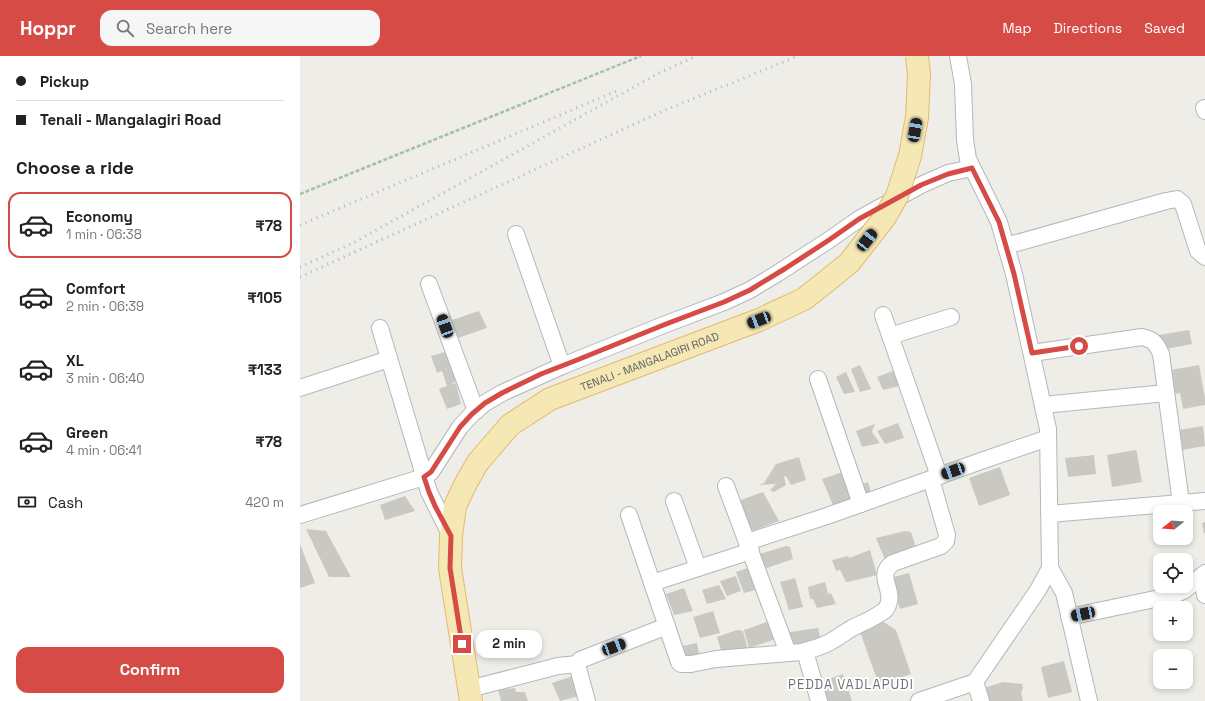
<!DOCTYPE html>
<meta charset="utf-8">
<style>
:root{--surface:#fff;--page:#f6f6f6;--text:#222;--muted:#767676;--line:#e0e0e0;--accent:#d64b46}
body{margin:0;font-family:"Space Grotesk",sans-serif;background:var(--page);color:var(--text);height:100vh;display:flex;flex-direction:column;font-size:15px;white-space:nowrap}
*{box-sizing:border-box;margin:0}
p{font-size:13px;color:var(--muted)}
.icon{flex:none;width:22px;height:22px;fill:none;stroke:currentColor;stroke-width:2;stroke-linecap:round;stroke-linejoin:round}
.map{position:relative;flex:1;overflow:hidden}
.side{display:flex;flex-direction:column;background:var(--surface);width:300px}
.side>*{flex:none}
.banner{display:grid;align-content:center;height:88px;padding:0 16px;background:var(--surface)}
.needle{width:26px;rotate:253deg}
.controls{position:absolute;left:853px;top:449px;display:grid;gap:8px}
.controls a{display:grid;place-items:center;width:40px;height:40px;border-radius:8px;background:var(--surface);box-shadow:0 2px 6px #0003;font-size:20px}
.end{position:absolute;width:18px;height:18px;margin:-9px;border:5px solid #d64b46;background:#fff;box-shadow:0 0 0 2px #fff}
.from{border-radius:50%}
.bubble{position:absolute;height:28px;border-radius:12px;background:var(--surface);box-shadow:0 2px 6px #0003;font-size:13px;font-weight:700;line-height:28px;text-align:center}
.car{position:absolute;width:12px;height:24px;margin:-12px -6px;border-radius:5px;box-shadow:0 0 3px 1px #0007;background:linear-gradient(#222 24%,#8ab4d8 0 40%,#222 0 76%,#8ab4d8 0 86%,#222 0)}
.banner b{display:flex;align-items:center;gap:14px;height:38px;font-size:15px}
.banner b+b{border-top:1px solid var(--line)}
.banner i{width:10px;height:10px;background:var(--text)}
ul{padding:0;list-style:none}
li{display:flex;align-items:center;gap:12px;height:66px;margin:0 8px 6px;padding:0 8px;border:2px solid transparent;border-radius:12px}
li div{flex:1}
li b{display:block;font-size:15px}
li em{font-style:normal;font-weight:700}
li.current{border-color:var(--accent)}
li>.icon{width:36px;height:36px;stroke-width:1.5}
h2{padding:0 16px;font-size:18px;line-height:48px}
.pay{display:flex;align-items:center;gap:10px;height:44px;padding:0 16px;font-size:15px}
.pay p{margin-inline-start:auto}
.action{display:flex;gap:8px;margin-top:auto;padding:8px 16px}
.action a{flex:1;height:46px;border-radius:12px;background:var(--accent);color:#fff;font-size:16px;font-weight:700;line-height:46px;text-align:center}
header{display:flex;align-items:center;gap:24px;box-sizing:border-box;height:56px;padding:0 20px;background:var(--accent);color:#fff}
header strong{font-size:19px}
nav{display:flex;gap:22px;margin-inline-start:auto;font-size:14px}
.search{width:280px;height:36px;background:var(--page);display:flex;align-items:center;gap:10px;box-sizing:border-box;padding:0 14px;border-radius:12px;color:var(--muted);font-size:15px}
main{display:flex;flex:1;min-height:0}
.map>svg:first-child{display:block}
.building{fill:#cac8c3}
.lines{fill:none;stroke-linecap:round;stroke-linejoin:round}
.minor-casing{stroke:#b4b7ba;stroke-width:18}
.primary-casing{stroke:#e1bb6d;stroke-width:24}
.path{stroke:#a0c3a9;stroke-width:2.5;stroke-dasharray:4 2;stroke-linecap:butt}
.minor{stroke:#fff;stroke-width:16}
.primary{stroke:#f6e8b5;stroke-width:22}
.rail{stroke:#b4b5b5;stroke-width:3;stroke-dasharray:1 5;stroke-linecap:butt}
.primary-bridge-casing{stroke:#e1bb6d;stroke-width:24;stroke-linecap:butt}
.primary-bridge{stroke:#f6e8b5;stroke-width:22}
.route{stroke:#d64b46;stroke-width:5}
.labels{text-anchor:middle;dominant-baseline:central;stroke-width:4;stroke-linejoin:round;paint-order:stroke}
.street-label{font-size:11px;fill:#5e6265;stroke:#fff}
.quarter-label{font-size:13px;letter-spacing:1px;fill:#6f7477;stroke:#fff}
</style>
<header>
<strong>Hoppr</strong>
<div class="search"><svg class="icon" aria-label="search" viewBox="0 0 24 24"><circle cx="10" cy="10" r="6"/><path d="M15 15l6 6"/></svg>Search here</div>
<nav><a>Map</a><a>Directions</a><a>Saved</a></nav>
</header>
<main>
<section class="side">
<div class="banner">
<b><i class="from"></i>Pickup</b>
<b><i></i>Tenali - Mangalagiri Road</b>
</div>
<h2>Choose a ride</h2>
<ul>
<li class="current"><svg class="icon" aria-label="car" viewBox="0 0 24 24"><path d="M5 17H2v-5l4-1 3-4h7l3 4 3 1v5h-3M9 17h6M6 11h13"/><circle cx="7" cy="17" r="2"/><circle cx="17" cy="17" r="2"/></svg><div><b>Economy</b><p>1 min · 06:38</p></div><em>₹78</em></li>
<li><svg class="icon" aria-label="car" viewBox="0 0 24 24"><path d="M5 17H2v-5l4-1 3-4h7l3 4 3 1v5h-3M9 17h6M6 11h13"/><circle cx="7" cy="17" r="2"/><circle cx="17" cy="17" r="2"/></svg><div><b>Comfort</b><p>2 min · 06:39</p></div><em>₹105</em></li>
<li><svg class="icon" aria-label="car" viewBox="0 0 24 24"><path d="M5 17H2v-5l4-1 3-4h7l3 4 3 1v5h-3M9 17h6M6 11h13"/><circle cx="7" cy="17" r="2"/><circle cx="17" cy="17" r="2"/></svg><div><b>XL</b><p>3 min · 06:40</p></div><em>₹133</em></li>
<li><svg class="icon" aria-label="car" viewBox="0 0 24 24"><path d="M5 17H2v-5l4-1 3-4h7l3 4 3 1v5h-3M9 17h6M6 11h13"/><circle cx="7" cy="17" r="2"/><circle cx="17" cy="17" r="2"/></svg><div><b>Green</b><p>4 min · 06:41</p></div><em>₹78</em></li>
</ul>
<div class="pay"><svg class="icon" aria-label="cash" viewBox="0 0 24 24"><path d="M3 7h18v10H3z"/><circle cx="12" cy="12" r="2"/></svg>Cash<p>420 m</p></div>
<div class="action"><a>Confirm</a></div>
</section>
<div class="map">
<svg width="905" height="645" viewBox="0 0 905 645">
<rect width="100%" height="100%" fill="#efede7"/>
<!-- building -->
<g class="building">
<path d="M179,255L187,272L158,282L152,264Z"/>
<path d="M889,274L892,288L861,294L859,279Z"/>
<path d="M148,295L157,325L149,329L156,327L161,348L147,353L139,333L147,330L142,315L137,317L131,300Z"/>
<path d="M560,309L571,333L560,336L551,313Z"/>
<path d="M899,309L905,342V349L883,353L880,337L870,339L865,315Z"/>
<path d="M593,315L599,330L583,334L577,321Z"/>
<path d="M546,316L555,336L544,338L536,321Z"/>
<path d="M598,367L604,382L585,388L577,375Z"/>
<path d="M575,368L572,376L580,387L562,391L556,375Z"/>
<path d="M903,370L905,390L882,394L879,374Z"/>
<path d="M836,394L837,397L842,426L812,431L807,399Z"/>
<path d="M794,399L796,418L768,421L765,402Z"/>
<path d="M499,401L506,424L491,429L486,420L484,421L486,429L474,436L470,434L476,428L459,429L464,427L476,408Z"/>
<path d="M700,411L710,439L679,450L669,422Z"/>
<path d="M543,416L554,443L533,449L522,423Z"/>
<path d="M568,426L572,439L562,442L558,430Z"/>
<path d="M463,436L479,465L449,476L438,445Z"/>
<path d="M105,440L115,455L85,464L80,449Z"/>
<path d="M905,466V477H904L902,467Z"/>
<path d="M6,473L26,475L51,521H29Z"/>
<path d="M605,475L611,476L618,498L586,506L576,482Z"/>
<path d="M0,488L15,527L0,532Z"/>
<path d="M486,490L490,491L493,503L467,512L460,510L456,499Z"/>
<path d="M570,494L577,519L548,526H546L540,514L536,515L532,504L548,500L549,502Z"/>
<path d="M456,509L463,532L444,537L436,516Z"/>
<path d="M609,517L618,548L600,553L590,522Z"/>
<path d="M436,520L441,535L427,540L420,525Z"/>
<path d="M495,522L503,551L489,554L480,526Z"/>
<path d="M525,526L528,538L531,537L536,548L517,552L513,543H510L508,531Z"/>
<path d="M419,529L426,543L407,548L402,534Z"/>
<path d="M384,532L393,555L374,559L366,538Z"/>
<path d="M413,555L420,577L400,582L393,561Z"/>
<path d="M470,565L476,583L449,592L444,574Z"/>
<path d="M582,565L596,574L611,618L579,629L559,573Z"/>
<path d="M518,572L521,586L493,595L484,577Z"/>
<path d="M437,574L443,575L448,594L423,601L417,581Z"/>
<path d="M397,587L400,604L384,607L378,591Z"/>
<path d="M764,605L772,636L748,642L741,611Z"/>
<path d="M543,618L552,645H526L520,626Z"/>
<path d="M273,620L279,640L260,645L252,627Z"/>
<path d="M703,626L722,628L723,632L721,637L723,645H684L681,633Z"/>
<path d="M215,632L216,636H225L228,645H201L198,634Z"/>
</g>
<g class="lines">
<defs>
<g id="minor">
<path d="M904,52L905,55"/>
<path d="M216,178L262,310"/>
<path d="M706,190L866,145L877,143L883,148L898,195L905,201"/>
<path d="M129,228L176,355"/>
<path d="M583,259L639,420"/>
<path d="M80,272L129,436L151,480"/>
<path d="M590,280L651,261"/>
<path d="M732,297L842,281C854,284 856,287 861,298L881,447"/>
<path d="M518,323L561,448"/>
<path d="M0,332L89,303"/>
<path d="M743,349L866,337"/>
<path d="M426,430L488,597"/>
<path d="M374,445L398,512"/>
<path d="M749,458L905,445"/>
<path d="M0,459L124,421L131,416L160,371L172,358L185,347L202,337L262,310L366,268L424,246L450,234L478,217L529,184L559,163L621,129L648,117L672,112"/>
<path d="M329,459L379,606L381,608H391L416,603L501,596C510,594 520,591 528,587C536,583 544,577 552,572C562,567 573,563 582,556C585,555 587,552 588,549C595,534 575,519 593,507L641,490L646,485L647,479L631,423"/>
<path d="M447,486L527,460L681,405L748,382"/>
<path d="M750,512L764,537L789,645"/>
<path d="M902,520L905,539"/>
<path d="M352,527L451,495"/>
<path d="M769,561L874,539L885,534L905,517"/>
<path d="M505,595L519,645"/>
<path d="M675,626L681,645"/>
<path d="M169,633L258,610L278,608"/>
<path d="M287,645L278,612V608L280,604L367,570"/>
<path d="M619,645L675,626L738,534L750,512L748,373L714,218L699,166L668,103L665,84L663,28L658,0"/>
</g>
<path id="primary" d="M171,645L150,512L151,480L155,450L166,427L178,406"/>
</defs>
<!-- minor casing -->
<use href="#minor" class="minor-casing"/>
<!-- primary casing -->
<use href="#primary" class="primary-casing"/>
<!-- path -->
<path class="path" d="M0,138L341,0"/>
<!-- minor -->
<use href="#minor" class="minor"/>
<!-- primary -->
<use href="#primary" class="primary"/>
<!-- rail -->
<g class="rail">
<path d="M0,169L319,34"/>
<path d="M0,211L53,187L359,17L397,0"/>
<path d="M0,221L363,55L498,0"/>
</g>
<defs>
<g id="primary-bridge">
<path id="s1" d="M178,406L210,369L250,343L459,264L504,243L523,228L549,207L585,161L597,140L610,100L617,61L619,19L617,0"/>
</g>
</defs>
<!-- primary-bridge casing -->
<use href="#primary-bridge" class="primary-bridge-casing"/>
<!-- primary-bridge -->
<use href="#primary-bridge" class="primary-bridge"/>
</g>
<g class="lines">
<!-- route -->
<path class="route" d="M162,588L150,512L151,480L135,450L129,436L124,421L131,416L160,371L172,358L185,347L202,337L241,318L277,304L366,268L424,246L450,234L486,212L529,184L559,163L621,129L648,118L672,112L699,166L714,218L732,297L779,290"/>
</g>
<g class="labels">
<!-- street labels -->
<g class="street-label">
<text stroke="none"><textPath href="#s1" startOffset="203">TENALI - MANGALAGIRI ROAD</textPath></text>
</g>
<!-- quarter labels -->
<g class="quarter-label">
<text x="551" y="628">PEDDA VADLAPUDI</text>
</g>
</g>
</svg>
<div class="controls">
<a><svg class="needle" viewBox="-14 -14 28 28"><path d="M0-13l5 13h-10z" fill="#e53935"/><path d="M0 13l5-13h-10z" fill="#767676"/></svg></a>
<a><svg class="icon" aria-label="locate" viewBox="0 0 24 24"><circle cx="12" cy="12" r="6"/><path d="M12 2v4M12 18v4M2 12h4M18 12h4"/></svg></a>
<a>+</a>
<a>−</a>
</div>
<i class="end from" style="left:779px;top:290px"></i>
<i class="end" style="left:162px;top:588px"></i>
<div class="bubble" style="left:176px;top:574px;width:66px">2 min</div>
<i class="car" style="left:615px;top:74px;rotate:10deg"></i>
<i class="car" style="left:567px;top:184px;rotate:38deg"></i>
<i class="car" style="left:459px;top:264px;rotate:249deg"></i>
<i class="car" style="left:145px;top:270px;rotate:340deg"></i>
<i class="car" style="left:653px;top:415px;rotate:250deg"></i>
<i class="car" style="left:783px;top:558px;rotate:258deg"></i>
<i class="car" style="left:314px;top:591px;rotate:69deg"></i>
</div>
</main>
